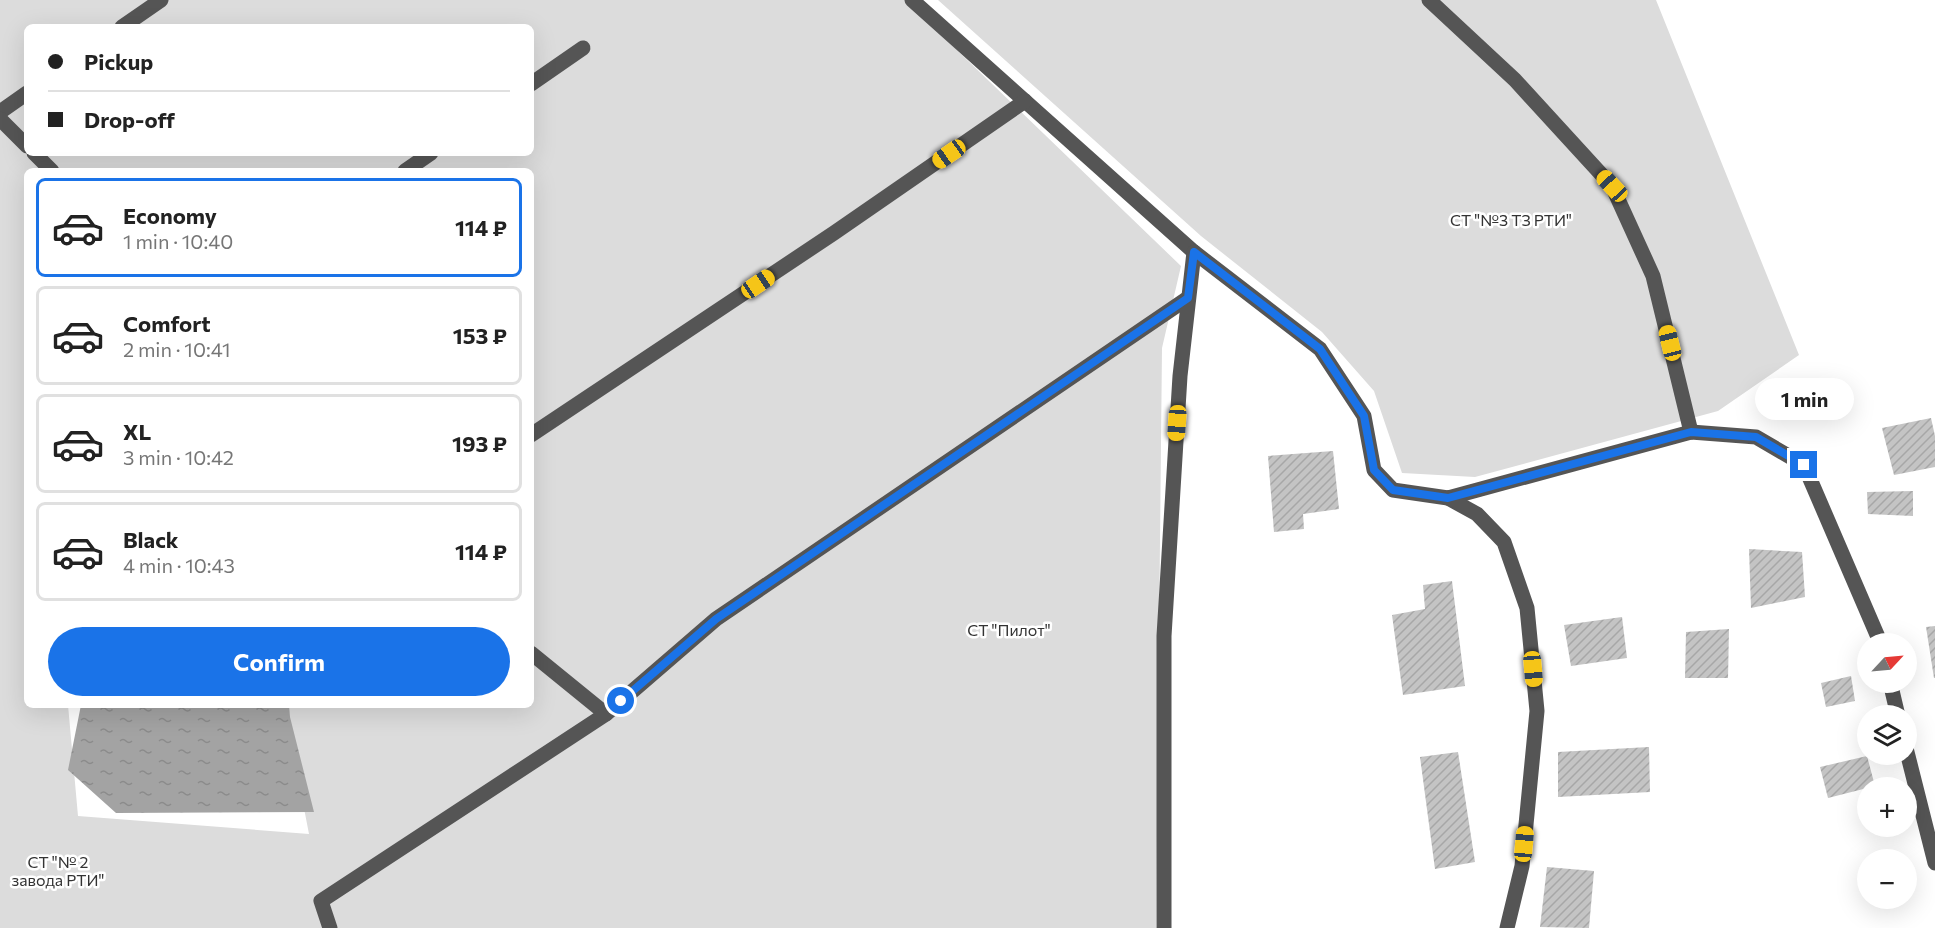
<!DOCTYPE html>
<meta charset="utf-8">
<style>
:root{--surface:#fff;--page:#f2f2f2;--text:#222;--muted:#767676;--line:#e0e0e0;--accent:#1a73e8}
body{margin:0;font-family:Commissioner,sans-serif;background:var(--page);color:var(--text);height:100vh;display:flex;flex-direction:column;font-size:22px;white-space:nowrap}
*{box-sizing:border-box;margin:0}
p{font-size:20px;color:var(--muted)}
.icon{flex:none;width:33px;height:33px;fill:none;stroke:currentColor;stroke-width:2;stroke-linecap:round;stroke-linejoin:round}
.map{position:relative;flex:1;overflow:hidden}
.drawer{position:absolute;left:24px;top:168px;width:510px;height:540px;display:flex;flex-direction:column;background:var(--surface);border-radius:9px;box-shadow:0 6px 24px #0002}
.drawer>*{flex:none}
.banner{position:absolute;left:24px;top:24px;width:510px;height:132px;border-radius:9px;box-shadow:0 6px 24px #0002;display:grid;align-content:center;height:132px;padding:0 24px;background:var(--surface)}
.needle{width:39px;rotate:64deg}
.tools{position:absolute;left:1857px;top:633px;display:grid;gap:12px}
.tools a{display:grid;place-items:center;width:60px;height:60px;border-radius:50%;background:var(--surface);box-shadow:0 6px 24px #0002;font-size:30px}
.end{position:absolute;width:27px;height:27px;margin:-14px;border:8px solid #1a73e8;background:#fff;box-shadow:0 0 0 3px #fff}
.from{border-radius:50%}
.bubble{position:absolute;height:42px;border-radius:21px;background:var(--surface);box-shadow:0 6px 24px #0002;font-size:20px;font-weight:700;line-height:42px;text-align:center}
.car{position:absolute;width:18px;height:36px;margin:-18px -9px;border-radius:8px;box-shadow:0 0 4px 2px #0007;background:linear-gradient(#f5c518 24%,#345 0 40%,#f5c518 0 76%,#345 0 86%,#f5c518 0)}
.banner b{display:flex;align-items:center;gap:21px;height:57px;font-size:22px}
.banner b+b{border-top:2px solid var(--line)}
.banner i{width:15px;height:15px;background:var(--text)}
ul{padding:10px 0 0;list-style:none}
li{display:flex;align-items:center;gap:18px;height:99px;margin:0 12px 9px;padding:0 12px;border:3px solid var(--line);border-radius:9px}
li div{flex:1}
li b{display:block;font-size:22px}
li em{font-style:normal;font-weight:700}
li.selected{border-color:var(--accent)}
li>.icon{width:54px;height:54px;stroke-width:1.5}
.action{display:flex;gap:12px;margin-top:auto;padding:12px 24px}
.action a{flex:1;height:69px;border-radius:36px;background:var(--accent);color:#fff;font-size:24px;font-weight:700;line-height:69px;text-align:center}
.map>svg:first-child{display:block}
.garden{fill:#dcdcdc;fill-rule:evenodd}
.water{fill:url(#water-ripples)}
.building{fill:url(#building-hatch)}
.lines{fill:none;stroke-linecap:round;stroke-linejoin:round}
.minor{stroke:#555;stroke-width:15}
.route{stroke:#1a73e8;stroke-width:8}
.labels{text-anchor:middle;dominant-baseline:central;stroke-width:5;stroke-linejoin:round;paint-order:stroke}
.park-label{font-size:16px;fill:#333;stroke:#fff}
</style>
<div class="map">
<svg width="1935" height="928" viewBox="0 0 1935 928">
<defs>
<pattern id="water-ripples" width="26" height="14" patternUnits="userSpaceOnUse" patternTransform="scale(1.5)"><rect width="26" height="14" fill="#a3a3a3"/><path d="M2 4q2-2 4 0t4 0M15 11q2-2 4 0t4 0" fill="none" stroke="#8b8b8b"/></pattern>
<pattern id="building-hatch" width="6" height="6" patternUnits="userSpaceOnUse" patternTransform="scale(1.5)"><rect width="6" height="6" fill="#c4c4c4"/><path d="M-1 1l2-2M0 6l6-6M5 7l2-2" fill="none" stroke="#a7a7a7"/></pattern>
</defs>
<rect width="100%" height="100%" fill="#fff"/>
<!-- garden -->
<g class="garden">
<path d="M0,0H905L1181,266L1162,348L1156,928H0ZM27,27H531V153H27ZM27,171H531V705H284L309,834L78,816L68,705H27Z"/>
<path d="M938,0H1656L1799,355L1718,411L1475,477L1402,473L1374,391L1322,332L1201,236Z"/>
</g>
<!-- water -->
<path class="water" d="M81,705H289L290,717L314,812L116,813L68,770Z"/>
<!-- building -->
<g class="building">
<path d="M1931,418L1935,436V467L1894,475L1882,428Z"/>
<path d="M1333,451L1339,509L1303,514L1304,529L1274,532L1268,456Z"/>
<path d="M1913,491V516L1868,514L1867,492Z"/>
<path d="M1749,549L1802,552L1805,597L1751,608Z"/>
<path d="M1452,581L1465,686L1403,695L1392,615L1425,609L1423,585Z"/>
<path d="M1622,617L1627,658L1571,666L1564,625Z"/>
<path d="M1935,626V678H1934L1926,627Z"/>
<path d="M1729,629L1728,678H1685L1686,632Z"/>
<path d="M1851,676L1855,701L1826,707L1821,683Z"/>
<path d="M1649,747L1650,792L1558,797V752Z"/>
<path d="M1458,752L1475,862L1435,869L1420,757Z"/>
<path d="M1867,756L1875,786L1828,798L1820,767Z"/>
<path d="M1547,867L1594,871L1589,928L1540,927Z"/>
</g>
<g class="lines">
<!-- minor -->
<g class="minor">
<path d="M912,0L1194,252L1320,349L1364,416L1374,470L1393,490L1448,498L1691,432L1756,437L1804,465L1881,644"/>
<path d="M1429,0L1515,80L1612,186L1653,276L1691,432"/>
<path d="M122,27L161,0"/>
<path d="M531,84L583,48"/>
<path d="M0,112L27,93"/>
<path d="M0,119L27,146"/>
<path d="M34,153L52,171"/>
<path d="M405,171L431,153"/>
<path d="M531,435L834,233L1025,101"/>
<path d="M1448,498L1477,514L1504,542L1527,608L1537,711L1522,866L1507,928"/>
<path d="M531,653L606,714L716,619L1188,298"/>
<path d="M1890,682L1898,716"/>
<path d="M1906,748L1935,863"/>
<path d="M330,928L321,901L606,714"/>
<path d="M1164,928V636L1180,376L1194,252"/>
</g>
</g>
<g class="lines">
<!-- route -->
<path class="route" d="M621,701L716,619L1188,298L1194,252L1320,349L1364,416L1374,470L1393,490L1448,498L1691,432L1756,437L1804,465"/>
</g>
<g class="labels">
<!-- park labels -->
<g class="park-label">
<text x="1511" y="219">СТ "№3 ТЗ РТИ"</text>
<text x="1009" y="629">СТ "Пилот"</text>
<text x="58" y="861">СТ "№ 2<tspan x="58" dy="18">завода РТИ"</tspan></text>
</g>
</g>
</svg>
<div class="tools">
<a><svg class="needle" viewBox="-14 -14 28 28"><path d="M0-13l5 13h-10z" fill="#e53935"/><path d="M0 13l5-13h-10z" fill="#767676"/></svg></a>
<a><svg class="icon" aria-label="layers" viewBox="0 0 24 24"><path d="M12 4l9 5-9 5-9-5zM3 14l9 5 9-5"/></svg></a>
<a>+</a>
<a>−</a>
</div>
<i class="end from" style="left:621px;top:701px"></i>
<i class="end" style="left:1804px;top:465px"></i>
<div class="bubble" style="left:1755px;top:378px;width:99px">1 min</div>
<i class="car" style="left:949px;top:154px;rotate:235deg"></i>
<i class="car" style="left:1612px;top:186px;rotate:317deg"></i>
<i class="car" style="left:758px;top:284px;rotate:56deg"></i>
<i class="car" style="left:1670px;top:343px;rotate:346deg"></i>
<i class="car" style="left:1177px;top:423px;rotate:184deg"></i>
<i class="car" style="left:1533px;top:669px;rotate:175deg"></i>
<i class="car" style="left:1524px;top:844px;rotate:5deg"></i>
<div class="banner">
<b><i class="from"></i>Pickup</b>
<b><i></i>Drop-off</b>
</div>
<section class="drawer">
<ul>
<li class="selected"><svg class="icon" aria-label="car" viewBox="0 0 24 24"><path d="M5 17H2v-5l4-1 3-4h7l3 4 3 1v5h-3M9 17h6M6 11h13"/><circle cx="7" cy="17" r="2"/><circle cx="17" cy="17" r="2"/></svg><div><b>Economy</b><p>1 min · 10:40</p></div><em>114 ₽</em></li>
<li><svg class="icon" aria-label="car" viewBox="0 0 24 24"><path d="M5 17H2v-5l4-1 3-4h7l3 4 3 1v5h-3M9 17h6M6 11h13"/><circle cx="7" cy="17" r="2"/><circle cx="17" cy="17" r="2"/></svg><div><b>Comfort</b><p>2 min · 10:41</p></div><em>153 ₽</em></li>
<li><svg class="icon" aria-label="car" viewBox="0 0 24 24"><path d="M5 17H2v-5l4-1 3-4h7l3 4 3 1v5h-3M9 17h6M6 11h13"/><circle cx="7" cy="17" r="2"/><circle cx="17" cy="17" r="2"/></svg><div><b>XL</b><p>3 min · 10:42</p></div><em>193 ₽</em></li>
<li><svg class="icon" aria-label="car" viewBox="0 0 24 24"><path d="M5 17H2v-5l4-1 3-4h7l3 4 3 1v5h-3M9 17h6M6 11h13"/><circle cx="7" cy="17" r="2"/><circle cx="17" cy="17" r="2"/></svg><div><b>Black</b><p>4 min · 10:43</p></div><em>114 ₽</em></li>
</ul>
<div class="action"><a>Confirm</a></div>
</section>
</div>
